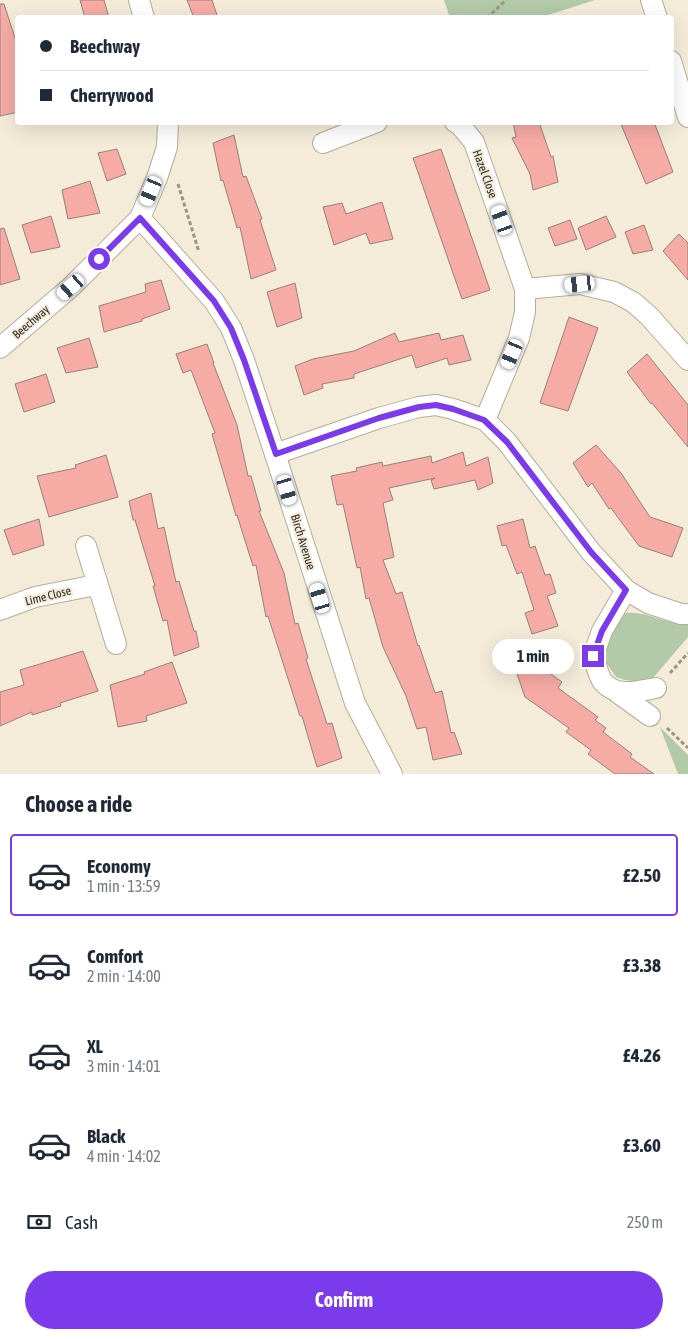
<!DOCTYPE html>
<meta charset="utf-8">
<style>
:root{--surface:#fff;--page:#f6f6f7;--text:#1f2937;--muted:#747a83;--line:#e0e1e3;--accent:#7c3aed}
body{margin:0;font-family:"Asap Condensed",sans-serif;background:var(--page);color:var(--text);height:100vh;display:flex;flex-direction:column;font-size:19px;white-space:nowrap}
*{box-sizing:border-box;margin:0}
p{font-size:16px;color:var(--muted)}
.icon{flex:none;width:28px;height:28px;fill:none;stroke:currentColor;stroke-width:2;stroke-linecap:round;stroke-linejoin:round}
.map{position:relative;height:774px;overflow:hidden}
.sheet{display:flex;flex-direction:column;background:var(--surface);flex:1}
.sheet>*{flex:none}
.banner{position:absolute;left:15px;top:15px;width:659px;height:110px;border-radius:5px;box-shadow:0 5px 20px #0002;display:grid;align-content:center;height:110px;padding:0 25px;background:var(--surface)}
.end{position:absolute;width:22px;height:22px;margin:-11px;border:6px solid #7c3aed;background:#fff;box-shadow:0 0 0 2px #fff}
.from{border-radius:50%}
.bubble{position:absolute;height:35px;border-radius:18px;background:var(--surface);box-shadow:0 5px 20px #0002;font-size:16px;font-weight:700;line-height:35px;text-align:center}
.car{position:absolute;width:15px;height:30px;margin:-15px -8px;border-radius:6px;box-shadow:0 0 4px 1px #0007;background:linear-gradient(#fff 24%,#345 0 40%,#fff 0 76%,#345 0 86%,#fff 0)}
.banner b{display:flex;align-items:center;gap:18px;height:48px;font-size:19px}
.banner b+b{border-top:1px solid var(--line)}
.banner i{width:12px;height:12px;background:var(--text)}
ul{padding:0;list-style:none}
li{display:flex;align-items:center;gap:15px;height:82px;margin:0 10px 8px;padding:0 15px;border:2px solid transparent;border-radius:5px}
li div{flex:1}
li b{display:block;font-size:19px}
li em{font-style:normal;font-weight:700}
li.on{border-color:var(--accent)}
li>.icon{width:45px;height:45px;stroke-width:1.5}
h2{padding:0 25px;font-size:22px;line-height:60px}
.pay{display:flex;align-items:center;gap:12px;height:55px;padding:0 25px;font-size:19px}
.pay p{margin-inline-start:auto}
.cta{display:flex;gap:10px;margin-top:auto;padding:10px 25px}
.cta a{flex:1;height:58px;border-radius:30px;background:var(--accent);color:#fff;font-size:20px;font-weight:700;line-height:58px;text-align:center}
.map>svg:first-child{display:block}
.green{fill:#b2caa7}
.building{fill:#f7aba5;stroke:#96807e}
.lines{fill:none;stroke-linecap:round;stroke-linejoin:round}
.minor-casing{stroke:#b4ad9a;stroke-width:22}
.path{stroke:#9a9487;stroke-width:3;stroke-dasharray:4 2.5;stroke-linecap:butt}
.minor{stroke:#fff;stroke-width:20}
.route{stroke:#7c3aed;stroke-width:6}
.labels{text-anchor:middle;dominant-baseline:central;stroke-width:4;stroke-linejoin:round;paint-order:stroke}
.street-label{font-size:12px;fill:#2e2b24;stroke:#f4ecd9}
</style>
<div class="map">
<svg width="688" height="774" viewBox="0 0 688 774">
<rect width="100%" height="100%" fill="#f4ecd9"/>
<!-- green -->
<g class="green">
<path d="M444,0H595L542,17L450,18Z"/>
<path d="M626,613C648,611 666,625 688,624V637L653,678L635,681L625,680L616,677L603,658L617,619Z"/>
<path d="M660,727L688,755V774H678Z"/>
</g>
<!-- building -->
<g class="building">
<path d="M80,0H104L109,18H85Z"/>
<path d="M187,0H212L218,18H194Z"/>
<path d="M0,4H4L18,47V112L0,116Z"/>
<path d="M513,122H539L551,157L553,156L558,182L533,190L530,174L512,138L516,137Z"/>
<path d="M620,122H654L673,172L646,184Z"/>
<path d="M234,135L243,177L246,176L262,219L260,220L276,270L251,279L240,227L237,228L223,180L221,181L213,143Z"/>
<path d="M117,149L126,174L107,181L98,153Z"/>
<path d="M441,149L490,290L462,299L413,158Z"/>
<path d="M90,181L100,213L68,219L62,190Z"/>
<path d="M382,202L393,239L370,244L366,233L334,245L323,207L342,203L346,214Z"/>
<path d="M51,216L60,247L31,253L22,225Z"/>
<path d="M606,216L616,237L586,250L578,228Z"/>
<path d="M570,220L577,239L555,246L548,228Z"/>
<path d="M644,225L653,250L633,254L625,232Z"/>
<path d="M4,228L20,279L0,285V229Z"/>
<path d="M679,234L688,243V280L663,251Z"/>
<path d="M161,280L170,309L142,319V321L104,332L99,306L146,292L145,284Z"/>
<path d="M295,283L302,318L277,327L267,292Z"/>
<path d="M569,317L598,328L568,411L540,403Z"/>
<path d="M395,333L399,342L439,333L441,340L463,335L471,360L449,365L447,358L416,368L412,355L354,374V378L322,384L323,388L304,395L295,366L313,359L354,351Z"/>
<path d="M89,338L98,367L66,373L57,348Z"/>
<path d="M207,344L214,363H213L237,425L248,476H251L261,511H259L284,573L295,624L298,623L308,658L306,659L327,724L332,723L342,758L317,767L302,716H300L268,616L266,617L256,565L253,566L237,515L236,516L212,434L215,433L191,370L183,373L176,354Z"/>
<path d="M647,354L688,405V447L652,403L651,404L627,372Z"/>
<path d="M46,374L55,402L24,412L15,384Z"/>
<path d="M596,445L621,473L650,517L683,528L672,557L639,546L611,508L609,509L592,483L588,487L573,463Z"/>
<path d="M463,452L466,466L488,457L493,483L478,490L475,480L434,489L431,480L435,478L389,488L393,500L383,503L394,557L383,560L396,594L402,592L418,646L419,645L435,693L442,691L451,733L454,732L462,754L433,760L426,727L417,729L406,696L383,647L369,598L366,599L360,567L357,568L343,504L337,505L331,476L357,471L356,468L382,462L383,466L431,456L432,463Z"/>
<path d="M106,455L118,497L49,517L37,476L76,468L75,465Z"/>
<path d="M151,493L158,529L164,527L176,582L179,581L194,631H196L199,647L174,656L167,620L163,621L153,586H155L135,520H133L129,501Z"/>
<path d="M39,519L44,545L13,555L4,530Z"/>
<path d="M523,519L530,548L535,546L545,575L550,574L556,593L547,596L558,626L532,634L525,613L534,610L522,572L517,574L506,545L502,546L497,526Z"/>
<path d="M506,642L562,682L558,688L598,717L595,720L606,728L603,732L632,754L630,757L654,774H615L588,754L591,750L566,732L569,728L525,697Z"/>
<path d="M83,651L98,691L60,703L61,706L32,715V712L0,726V692L24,685L20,670Z"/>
<path d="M172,662L187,703L146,716L147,721L118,727L110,685L145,674L144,672Z"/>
</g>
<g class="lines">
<defs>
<g id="minor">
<path d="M139,0L144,18"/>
<path d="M651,0L657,18"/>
<path d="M671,61L688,117"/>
<path d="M455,122L460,125L474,142L525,289V312L519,338L485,420"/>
<path d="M323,143L377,122"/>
<path d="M140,218L214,301L231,328L244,360L275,454L355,703L392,774"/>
<path d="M525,289L580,284L614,292L633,302L649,316L688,360"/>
<path d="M0,348L71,287L140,218L157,178L167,147L168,122"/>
<path d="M275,454L379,418L419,407L436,405L453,409L485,420L507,442L591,552L626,590L648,603L681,614H688"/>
<path d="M86,546L116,644"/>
<path d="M626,590L602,631L593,656C596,663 598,676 603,682C617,698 638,691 656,688"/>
<path d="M0,610L35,597L96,585"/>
<path d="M618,693L650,716"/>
</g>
</defs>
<!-- minor casing -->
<use href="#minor" class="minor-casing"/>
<!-- path -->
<g class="path">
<path d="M487,18L506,0"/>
<path d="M178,184L199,252"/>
<path d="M670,673L688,653"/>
<path d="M667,728L688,748"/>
</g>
<!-- minor -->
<use href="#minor" class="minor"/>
</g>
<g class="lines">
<!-- route -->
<path class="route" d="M99,259L140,218L214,301L231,328L244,360L276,454L379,418L419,407L436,405L453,409L484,420L507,442L591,552L626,590L602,631L593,656"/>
</g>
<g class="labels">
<!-- street labels -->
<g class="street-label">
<text transform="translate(485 174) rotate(70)">Hazel Close</text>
<text transform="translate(31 322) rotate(-41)">Beechway</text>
<text transform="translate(303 542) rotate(73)">Birch Avenue</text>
<text transform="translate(48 596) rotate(-14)">Lime Close</text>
</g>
</g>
</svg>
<i class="end from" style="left:99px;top:259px"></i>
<i class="end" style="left:593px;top:656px"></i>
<div class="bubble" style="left:492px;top:639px;width:82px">1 min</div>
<i class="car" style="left:151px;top:191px;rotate:203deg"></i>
<i class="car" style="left:502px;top:220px;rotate:340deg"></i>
<i class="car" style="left:580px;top:284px;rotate:264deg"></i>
<i class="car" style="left:71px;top:287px;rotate:229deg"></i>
<i class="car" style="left:512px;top:354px;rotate:203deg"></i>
<i class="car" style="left:287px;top:490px;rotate:163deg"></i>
<i class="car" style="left:320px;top:598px;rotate:343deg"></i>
<div class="banner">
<b><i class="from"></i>Beechway</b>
<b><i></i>Cherrywood</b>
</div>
</div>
<section class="sheet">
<h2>Choose a ride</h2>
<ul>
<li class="on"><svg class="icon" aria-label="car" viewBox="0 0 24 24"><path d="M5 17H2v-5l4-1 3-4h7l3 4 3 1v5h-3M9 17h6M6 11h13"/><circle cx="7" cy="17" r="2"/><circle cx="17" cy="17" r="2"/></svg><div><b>Economy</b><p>1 min · 13:59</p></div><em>£2.50</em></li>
<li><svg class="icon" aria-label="car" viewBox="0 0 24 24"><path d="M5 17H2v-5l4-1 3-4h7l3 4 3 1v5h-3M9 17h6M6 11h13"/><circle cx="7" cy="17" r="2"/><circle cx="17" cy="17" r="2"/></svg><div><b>Comfort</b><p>2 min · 14:00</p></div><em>£3.38</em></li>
<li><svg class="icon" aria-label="car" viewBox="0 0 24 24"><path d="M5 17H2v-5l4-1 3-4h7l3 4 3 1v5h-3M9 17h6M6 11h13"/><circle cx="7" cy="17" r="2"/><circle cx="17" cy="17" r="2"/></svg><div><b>XL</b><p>3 min · 14:01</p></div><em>£4.26</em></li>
<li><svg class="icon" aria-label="car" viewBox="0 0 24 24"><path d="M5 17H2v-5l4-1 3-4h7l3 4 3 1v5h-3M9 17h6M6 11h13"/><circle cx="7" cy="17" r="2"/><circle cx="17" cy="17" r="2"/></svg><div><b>Black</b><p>4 min · 14:02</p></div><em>£3.60</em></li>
</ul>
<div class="pay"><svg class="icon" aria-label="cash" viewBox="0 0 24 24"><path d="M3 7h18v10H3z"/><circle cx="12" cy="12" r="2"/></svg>Cash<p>250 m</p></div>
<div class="cta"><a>Confirm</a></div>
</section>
